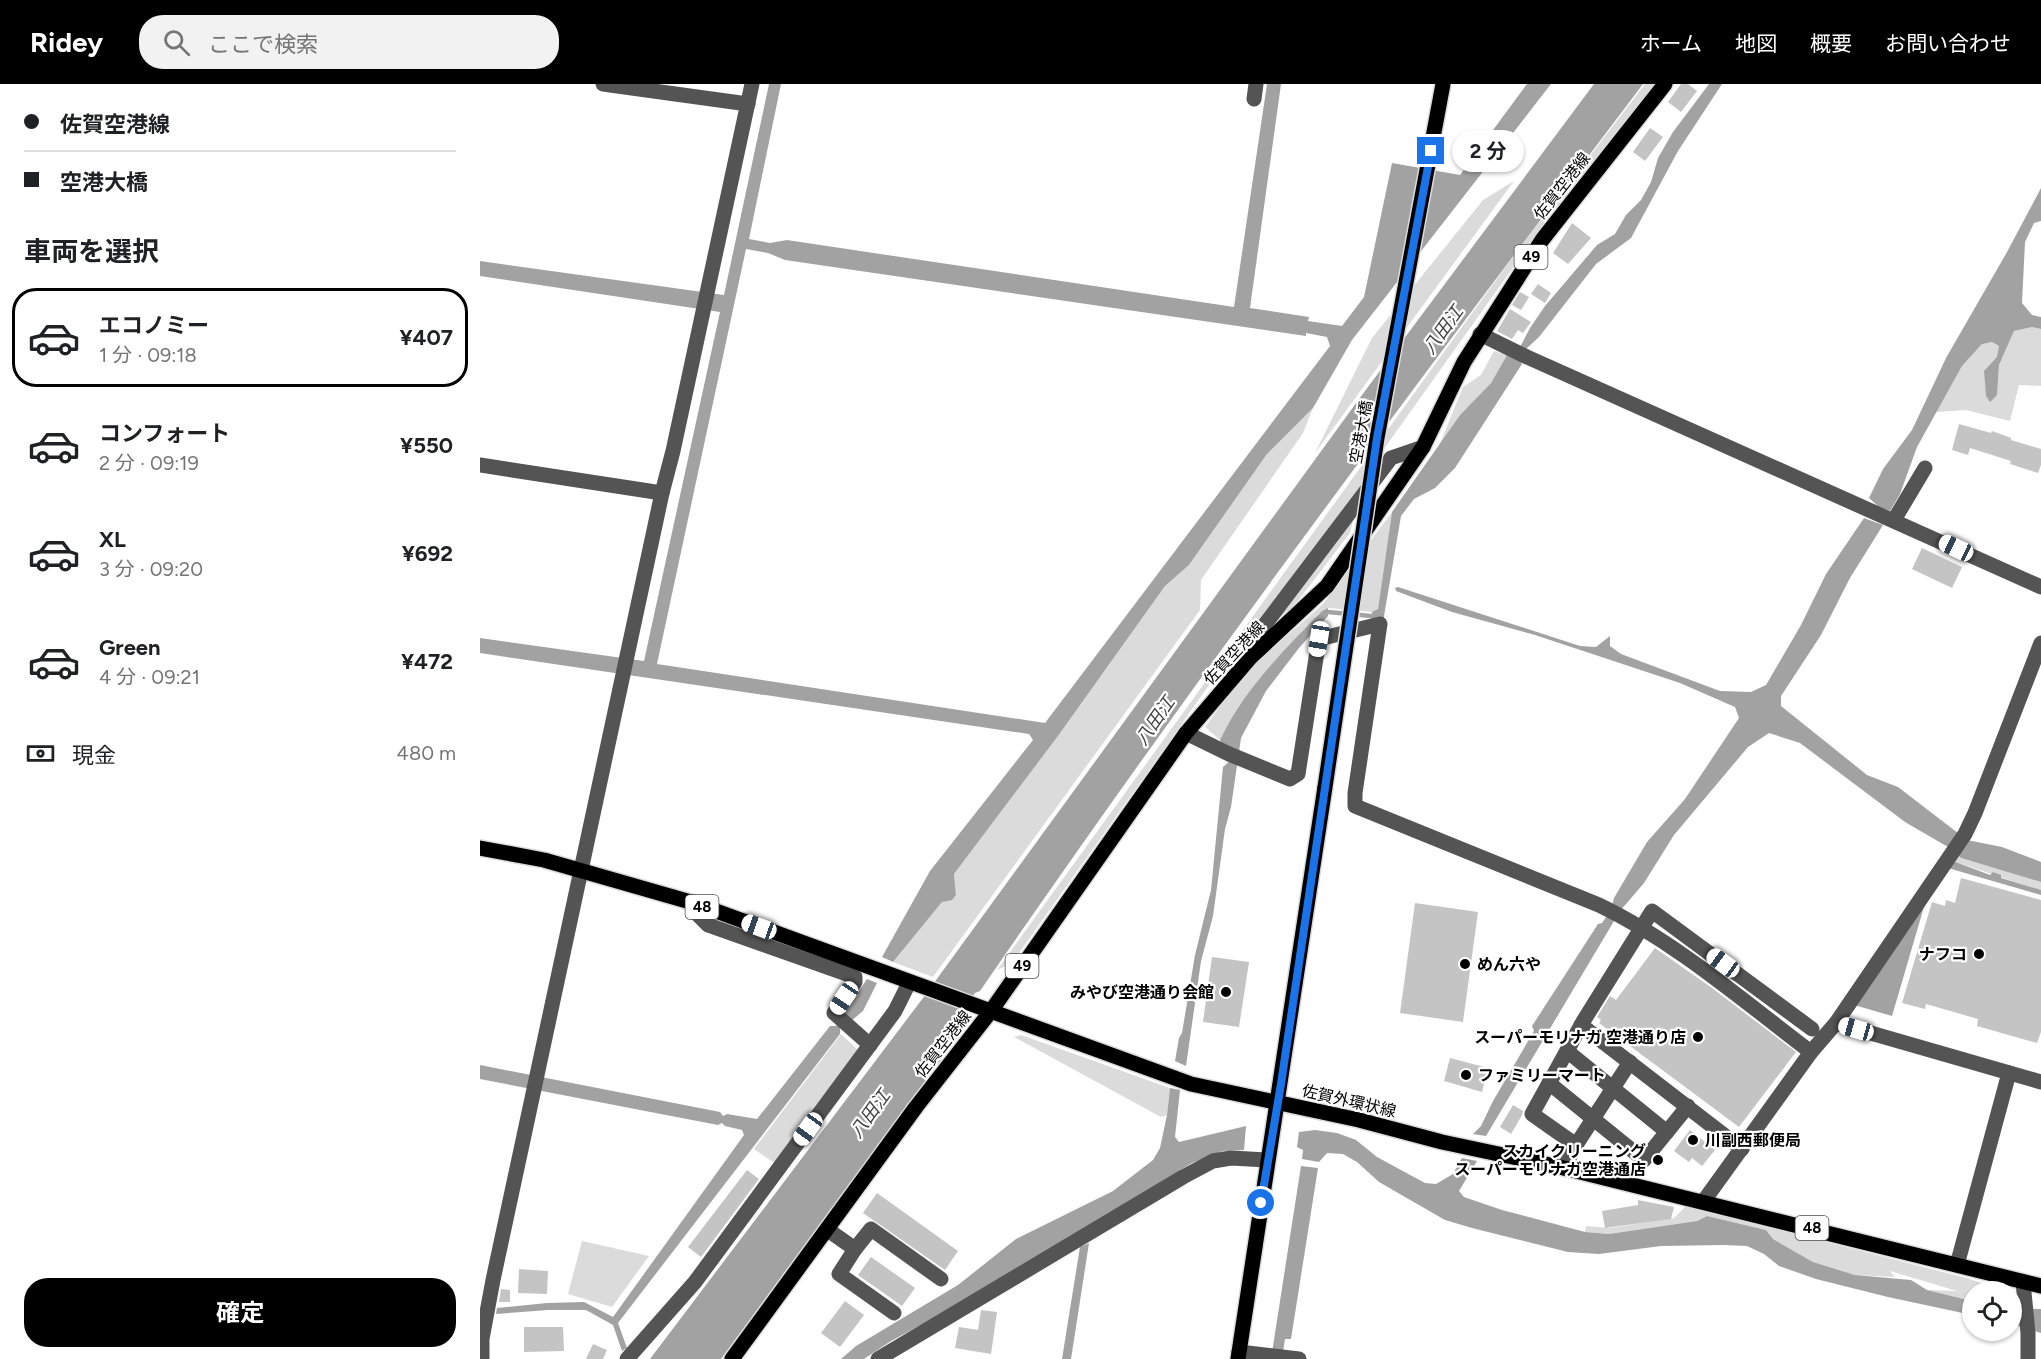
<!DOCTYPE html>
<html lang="ja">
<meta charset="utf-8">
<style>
:root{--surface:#fff;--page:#f2f2f2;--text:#202124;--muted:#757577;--line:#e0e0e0;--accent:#000}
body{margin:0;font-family:Figtree,"Noto Sans JP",sans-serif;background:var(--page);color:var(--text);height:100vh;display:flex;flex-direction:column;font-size:22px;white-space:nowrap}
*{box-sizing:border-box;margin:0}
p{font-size:20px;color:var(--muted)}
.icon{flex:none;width:33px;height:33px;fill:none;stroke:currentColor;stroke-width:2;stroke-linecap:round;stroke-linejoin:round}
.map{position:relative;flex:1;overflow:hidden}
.panel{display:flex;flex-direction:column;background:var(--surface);width:480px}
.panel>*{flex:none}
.guide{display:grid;align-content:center;height:132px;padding:0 24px;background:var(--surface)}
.tools{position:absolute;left:1482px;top:1197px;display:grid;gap:12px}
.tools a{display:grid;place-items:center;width:60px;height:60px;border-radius:50%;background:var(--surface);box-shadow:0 2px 4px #0004;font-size:30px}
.end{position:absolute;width:27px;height:27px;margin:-14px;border:8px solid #1a73e8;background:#fff;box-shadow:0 0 0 3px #fff}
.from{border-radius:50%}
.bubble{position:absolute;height:42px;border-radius:21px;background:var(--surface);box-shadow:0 2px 4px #0004;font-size:20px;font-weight:700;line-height:42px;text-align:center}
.car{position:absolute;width:18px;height:36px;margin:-18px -9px;border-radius:8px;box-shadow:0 0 4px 2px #0007;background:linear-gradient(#fff 24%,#345 0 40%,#fff 0 76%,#345 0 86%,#fff 0)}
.guide b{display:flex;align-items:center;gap:21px;height:57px;font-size:22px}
.guide b+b{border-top:2px solid var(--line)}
.guide i{width:15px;height:15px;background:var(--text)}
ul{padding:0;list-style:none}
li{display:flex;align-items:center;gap:18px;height:99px;margin:0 12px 9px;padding:0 12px;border:3px solid transparent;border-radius:24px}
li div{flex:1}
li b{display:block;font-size:22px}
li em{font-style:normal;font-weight:700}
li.selected{border-color:var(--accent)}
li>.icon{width:54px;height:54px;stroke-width:1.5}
h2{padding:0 24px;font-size:27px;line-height:72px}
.pay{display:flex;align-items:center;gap:15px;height:66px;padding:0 24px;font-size:22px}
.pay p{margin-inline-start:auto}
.action{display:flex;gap:12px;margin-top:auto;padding:12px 24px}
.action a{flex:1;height:69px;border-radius:24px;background:var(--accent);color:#fff;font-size:24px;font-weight:700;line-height:69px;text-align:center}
header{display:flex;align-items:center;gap:36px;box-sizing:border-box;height:84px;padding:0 30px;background:var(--accent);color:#fff}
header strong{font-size:28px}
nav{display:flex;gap:33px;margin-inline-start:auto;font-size:21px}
.search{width:420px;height:54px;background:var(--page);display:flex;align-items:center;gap:15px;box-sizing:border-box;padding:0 21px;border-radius:24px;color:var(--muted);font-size:22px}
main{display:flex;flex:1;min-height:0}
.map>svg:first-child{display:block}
.green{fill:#dbdbdb}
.water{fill:#a2a2a2;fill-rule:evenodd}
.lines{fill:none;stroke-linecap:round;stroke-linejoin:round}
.stream{stroke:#a2a2a2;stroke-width:4.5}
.building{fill:#c4c4c4}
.major-casing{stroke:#dbdbdb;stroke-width:18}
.minor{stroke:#545454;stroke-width:15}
.major{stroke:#000;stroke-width:15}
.major-bridge-casing{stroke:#dbdbdb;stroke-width:18;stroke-linecap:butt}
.major-bridge{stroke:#000;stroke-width:15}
.route{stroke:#1a73e8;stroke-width:8}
.poi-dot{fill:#000;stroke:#fff;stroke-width:2}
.labels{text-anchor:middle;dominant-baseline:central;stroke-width:4.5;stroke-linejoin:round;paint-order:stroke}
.shield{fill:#fff;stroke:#4c4c4c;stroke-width:1.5}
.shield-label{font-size:15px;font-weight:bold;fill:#000}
.street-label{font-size:16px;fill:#000;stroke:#fff}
.poi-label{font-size:16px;font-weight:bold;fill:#000;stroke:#fff;text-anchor:end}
.water-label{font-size:18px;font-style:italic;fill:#434343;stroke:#fff}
</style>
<header>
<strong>Ridey</strong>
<div class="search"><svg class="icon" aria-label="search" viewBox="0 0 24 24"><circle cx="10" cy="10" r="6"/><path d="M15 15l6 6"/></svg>ここで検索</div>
<nav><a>ホーム</a><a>地図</a><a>概要</a><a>お問い合わせ</a></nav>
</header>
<main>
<section class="panel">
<div class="guide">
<b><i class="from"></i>佐賀空港線</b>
<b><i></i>空港大橋</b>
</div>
<h2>車両を選択</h2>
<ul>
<li class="selected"><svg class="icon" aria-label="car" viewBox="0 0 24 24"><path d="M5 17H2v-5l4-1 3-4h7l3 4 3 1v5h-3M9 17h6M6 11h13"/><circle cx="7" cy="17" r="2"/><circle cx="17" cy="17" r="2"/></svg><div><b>エコノミー</b><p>1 分 · 09:18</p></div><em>¥407</em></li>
<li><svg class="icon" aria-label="car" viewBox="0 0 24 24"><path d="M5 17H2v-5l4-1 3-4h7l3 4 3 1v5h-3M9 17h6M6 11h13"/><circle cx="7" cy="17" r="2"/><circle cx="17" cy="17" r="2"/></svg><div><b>コンフォート</b><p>2 分 · 09:19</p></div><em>¥550</em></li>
<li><svg class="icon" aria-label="car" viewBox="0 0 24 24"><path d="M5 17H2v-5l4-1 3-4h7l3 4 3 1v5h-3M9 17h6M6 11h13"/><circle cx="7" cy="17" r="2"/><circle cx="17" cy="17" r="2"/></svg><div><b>XL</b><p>3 分 · 09:20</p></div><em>¥692</em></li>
<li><svg class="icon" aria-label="car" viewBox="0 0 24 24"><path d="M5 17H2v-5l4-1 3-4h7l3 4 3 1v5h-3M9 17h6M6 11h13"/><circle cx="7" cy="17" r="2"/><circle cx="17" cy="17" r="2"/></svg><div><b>Green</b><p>4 分 · 09:21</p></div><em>¥472</em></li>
</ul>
<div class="pay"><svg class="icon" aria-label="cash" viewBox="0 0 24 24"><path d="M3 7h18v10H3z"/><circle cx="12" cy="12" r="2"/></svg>現金<p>480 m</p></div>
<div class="action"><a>確定</a></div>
</section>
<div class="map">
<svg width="1561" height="1275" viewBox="0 0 1561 1275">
<rect width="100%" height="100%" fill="#fff"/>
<!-- green -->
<g class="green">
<path d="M1165,0H1175L1042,171L884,393L870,449L814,522L749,573L532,879L517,886L1037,167Z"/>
<path d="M1034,97L835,369L892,254L1003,116Z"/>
<path d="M1552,243L1561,245V302L1539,301L1530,337L1486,326L1456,328L1482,282L1503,259L1512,258L1519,262L1517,311L1519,281L1534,247Z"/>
<path d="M1014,267L1027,271L1011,299L980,331L959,362L983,303L1001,291Z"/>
<path d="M833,324L823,349L721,496L720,526L453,893L413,878L462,818L476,811L474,790L578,652L685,502L709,481L787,370Z"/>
<path d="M912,428L898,526L892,528L848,524L842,527C803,567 764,605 740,656L725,643L766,588L843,520Z"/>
<path d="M1476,770L1481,774L1561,798V807L1473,777Z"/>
<path d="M361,950L378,966L296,1080L274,1065Z"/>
<path d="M541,951L690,1004L687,1031L681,1033L534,953Z"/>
<path d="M1206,1122L1486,1194L1528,1207L1492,1208V1217L1447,1206L1477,1207L1410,1187L1415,1193L1375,1191L1333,1178L1293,1155L1286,1146L1227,1132L1217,1137L1129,1150L1105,1148L1106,1142L1130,1144L1194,1134Z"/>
<path d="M102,1157L169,1172L132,1223L88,1210Z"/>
</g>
<!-- water -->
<g class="water">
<path d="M289,0H301L269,155L290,159L307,156L754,223L787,0H801L770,224L829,233L828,237L862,242L884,213L912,79L980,91L1047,0H1071L872,256L833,324L787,370L709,481L685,502L578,652L474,790L476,811L472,816L462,818L413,878L402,873L450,787L553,656L549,650L0,569V554L164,577L240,228L0,192V177L244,211ZM266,165L288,169L305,176L826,252V249L847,253L850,262L565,639L177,580Z"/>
<path d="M1114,0H1163C937,299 712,598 500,907L495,909L479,931L482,947L241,1275H170L443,914L882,311Z"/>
<path d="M1229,0H1242L1198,67L1151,154L1116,180L1059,253L1046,265L1040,275L1042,280L975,384L955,404L934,415L921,432L903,538L891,536L892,528L898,525L912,428L980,331L1011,299L1027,271L1039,265L1050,244L1065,222L1117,161L1135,150L1146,131L1161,116L1171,98L1178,74L1193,48Z"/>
<path d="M1561,104V137L1554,139L1545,158L1542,219L1552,231L1561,233V245L1552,243L1534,247L1519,281L1517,311L1510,318L1506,312L1504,287L1517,273L1519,262L1512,258L1502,260L1482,282L1437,363L1420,410L1410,427L1399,423L1389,414L1403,385L1432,346L1466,274L1527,168Z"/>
<path d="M1384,434L1403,441L1370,494L1341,551L1301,612V622L1387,691L1418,703L1487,756L1522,763L1561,778V798L1481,774L1468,763L1425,738L1320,659L1289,649L1268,663L1194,751L1164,799L1140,827L1006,1052L993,1050L1001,1042L1013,1017L1054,947L1052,942L1118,840L1122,839L1131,826L1134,814L1167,758L1205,715L1259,634L1255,623L1200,599L1055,551L972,528L916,507L915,504L918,503L1100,562L1116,563L1130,552V562L1141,570L1240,607L1271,608L1286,601L1321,541L1346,490Z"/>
<path d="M848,524V532L819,564L786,607L761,654L751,723L745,745L733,832L721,877L706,982L695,977L699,954L702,949L715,871L731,806L743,683L751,676L740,656C764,605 803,567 842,527Z"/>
<path d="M1473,777L1510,791L1513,788L1521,791V794L1561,806V811L1468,784Z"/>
<path d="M1446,816L1412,932L1374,921Z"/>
<path d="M387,895L397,899L383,927L371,937L368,935L360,945V950L138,1239L147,1264L142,1267L133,1241L106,1226H68L16,1230L17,1224L67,1219L104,1218L133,1233L264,1051L262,1046L245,1042L242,1039L238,1041L0,995V981L240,1028L243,1032L247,1030L277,1035L350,942H356L364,933V929Z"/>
<path d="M690,1004L700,1006L695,1053L699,1058L766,1042L764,1066L743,1067L712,1079L478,1221L411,1257L384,1275H361L376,1262L478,1201L536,1155L633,1107L673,1076L680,1064L687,1031Z"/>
<path d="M835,1046L857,1049L876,1056L897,1073L945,1099L956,1100L973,1090L982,1074L997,1077L979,1107L984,1113L1022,1126L1105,1148L1129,1150L1217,1137L1227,1132L1286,1146L1293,1155L1333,1178L1375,1191L1431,1196L1447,1206L1492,1217V1231L1408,1213L1336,1195L1299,1182L1284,1170L1267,1162L1244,1161L1181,1162L1119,1170L1088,1168L992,1144L965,1136L899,1098L877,1078L863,1070L847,1069L839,1078L822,1075L823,1066L817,1063L819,1048Z"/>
<path d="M821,1082L838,1084L811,1255H805L802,1275H791Z"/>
<path d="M609,1159L591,1275H582L600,1163Z"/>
<path d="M1532,1224L1561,1225V1249L1532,1240Z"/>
</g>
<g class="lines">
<!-- stream -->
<path class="stream" d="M848,528L891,532"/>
</g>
<!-- building -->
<g class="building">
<path d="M1201,0H1208L1217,7L1201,28L1188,18Z"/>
<path d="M1170,44L1183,53L1165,77L1153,68Z"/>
<path d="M1092,139L1111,154L1088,180L1073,169Z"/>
<path d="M1058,200L1071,209L1065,219L1051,210Z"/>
<path d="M1040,208L1049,213L1041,226L1032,221Z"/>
<path d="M1030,225L1051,238L1043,249L1038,246L1032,255L1017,247Z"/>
<path d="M1479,340L1511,349L1512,347L1531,354V356L1561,365V381L1558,389L1530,380L1531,377L1490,364L1488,371L1472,366Z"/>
<path d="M1442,464L1482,483L1472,504L1432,485Z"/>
<path d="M1481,794L1561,816V948L1557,959L1497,942L1498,935L1446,920L1445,925L1422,919L1452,818L1465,822L1466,816L1475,819Z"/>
<path d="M935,819L998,828L983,938L920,929Z"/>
<path d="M1175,864L1232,904L1316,968L1259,1043L1119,939L1121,936L1117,933L1130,912L1136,916Z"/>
<path d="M732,873L769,878L759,943L723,938Z"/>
<path d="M970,974L1008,984L1002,1008L964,997Z"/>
<path d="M1033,1021L1043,1027L1042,1031L1031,1050L1020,1043Z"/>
<path d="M1210,1046L1235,1066L1222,1082L1212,1074L1209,1078L1194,1067Z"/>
<path d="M267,1086L279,1095L221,1173L208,1163Z"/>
<path d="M397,1109L478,1167L465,1186L383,1129Z"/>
<path d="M1158,1116L1194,1123L1191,1135L1125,1144L1122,1127L1158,1121Z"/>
<path d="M391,1173L435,1204L422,1222L378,1191Z"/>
<path d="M39,1185L68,1187L67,1210L38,1209Z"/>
<path d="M21,1205L30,1206V1218H19Z"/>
<path d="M365,1217L384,1231L360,1263L341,1249Z"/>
<path d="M501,1226L517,1228L511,1270L475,1264L479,1243L498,1246Z"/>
<path d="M44,1243H83L84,1267L44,1268Z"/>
<path d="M113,1260L127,1266L123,1275H106Z"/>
</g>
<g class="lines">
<defs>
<g id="major">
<path d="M0,764L64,776L214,819L711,1000L879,1036L962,1058L1084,1084L1561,1202"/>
<path d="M252,1275L436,1023L511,927L706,649L771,573L847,502L943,363L984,278L1062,156L1185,0"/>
<path d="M758,1275L845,703"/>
</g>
</defs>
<!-- major casing -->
<use href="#major" class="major-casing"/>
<!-- minor -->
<g class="minor">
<path d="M123,0L268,20"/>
<path d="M774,15L776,0"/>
<path d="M1000,250L1047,273L1561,503"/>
<path d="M0,381L182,409"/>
<path d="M1414,436L1445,384"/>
<path d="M771,573L783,543L911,374L943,363"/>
<path d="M706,649L749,670L810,695L818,690L839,555L900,540L875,709V722L1119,821C1196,858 1262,916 1331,968"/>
<path d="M214,819L215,828L228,841L375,893V898L354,929L390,961"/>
<path d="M1356,939L1561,998"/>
<path d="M1101,941L1262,1065"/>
<path d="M1087,967L1187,1048"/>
<path d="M1069,999L1164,1076L1208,1022"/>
<path d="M1096,1061L1052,1030L1104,936L1172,827L1332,945"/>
<path d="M1084,1084L1096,1061L1150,978"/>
<path d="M1223,1118L1331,968L1356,939L1485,750L1495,729L1561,559"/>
<path d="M348,1146L375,1165L391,1145L461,1195"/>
<path d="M375,1165L359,1190L414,1229"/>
<path d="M1477,1181L1529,989"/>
<path d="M1543,1198L1548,1249V1275"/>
<path d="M759,1268L819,1275"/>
<path d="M2,1275V1255L13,1196L182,409L193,367L272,0"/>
<path d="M147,1275L215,1198L415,927L426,905"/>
<path d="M398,1275L703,1093L733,1077L751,1074L787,1076"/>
</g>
<!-- major -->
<use href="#major" class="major"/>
<defs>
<path id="major-bridge" d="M845,703L897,354L963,0"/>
</defs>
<!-- major-bridge casing -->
<use href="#major-bridge" class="major-bridge-casing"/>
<!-- major-bridge -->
<use href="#major-bridge" class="major-bridge"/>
</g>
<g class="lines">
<!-- route -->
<path class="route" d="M781,1119L801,1000L897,354L951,67"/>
</g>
<!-- markers -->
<g class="poi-dot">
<circle cx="1499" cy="870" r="6"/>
<circle cx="985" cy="880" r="6"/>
<circle cx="746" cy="908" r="6"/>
<circle cx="1218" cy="953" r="6"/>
<circle cx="986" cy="991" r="6"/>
<circle cx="1213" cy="1056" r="6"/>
<circle cx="1178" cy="1076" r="6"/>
</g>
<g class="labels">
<!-- shield labels -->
<g class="shield">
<rect x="1034.5" y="161" width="33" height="24" rx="4.5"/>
<rect x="205.5" y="811" width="33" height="24" rx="4.5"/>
<rect x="525.5" y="870" width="33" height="24" rx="4.5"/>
<rect x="1315.5" y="1132" width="33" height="24" rx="4.5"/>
</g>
<g class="shield-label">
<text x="1051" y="173">49</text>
<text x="222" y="823">48</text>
<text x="542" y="882">49</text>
<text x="1332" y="1144">48</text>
</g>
<!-- street labels -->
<g class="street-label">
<text transform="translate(1082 102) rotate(-52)">佐賀空港線</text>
<text transform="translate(881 348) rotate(-80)">空港大橋</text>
<text transform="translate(754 569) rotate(-47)">佐賀空港線</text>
<text transform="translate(463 960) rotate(-52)">佐賀空港線</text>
<text transform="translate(869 1017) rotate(13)">佐賀外環状線</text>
</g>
<!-- poi labels -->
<g class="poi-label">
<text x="1487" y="870">ナフコ</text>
<text x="997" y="880" text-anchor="start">めん六や</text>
<text x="734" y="908">みやび空港通り会館</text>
<text x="1206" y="953">スーパーモリナガ 空港通り店</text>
<text x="998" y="991" text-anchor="start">ファミリーマート</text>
<text x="1225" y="1056" text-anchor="start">川副西郵便局</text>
<text x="1166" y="1067">スカイクリーニング<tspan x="1166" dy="18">スーパーモリナガ空港通店</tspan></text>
</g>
<!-- water labels -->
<g class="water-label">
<text transform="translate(963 246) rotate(-54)">八田江</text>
<text transform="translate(675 637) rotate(-55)">八田江</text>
<text transform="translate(390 1030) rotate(-54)">八田江</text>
</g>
</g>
</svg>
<div class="tools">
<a><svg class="icon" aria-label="locate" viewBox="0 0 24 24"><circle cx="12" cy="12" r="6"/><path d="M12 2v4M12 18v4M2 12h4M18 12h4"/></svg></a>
</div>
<i class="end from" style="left:781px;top:1119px"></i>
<i class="end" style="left:951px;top:67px"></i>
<div class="bubble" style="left:972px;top:46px;width:72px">2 分</div>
<i class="car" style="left:1476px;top:464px;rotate:295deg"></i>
<i class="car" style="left:839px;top:555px;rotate:189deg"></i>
<i class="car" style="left:279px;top:843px;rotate:290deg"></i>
<i class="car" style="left:1243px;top:879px;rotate:306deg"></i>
<i class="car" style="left:364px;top:914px;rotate:214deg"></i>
<i class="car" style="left:1376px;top:945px;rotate:286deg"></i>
<i class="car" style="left:328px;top:1045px;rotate:216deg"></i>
</div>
</main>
